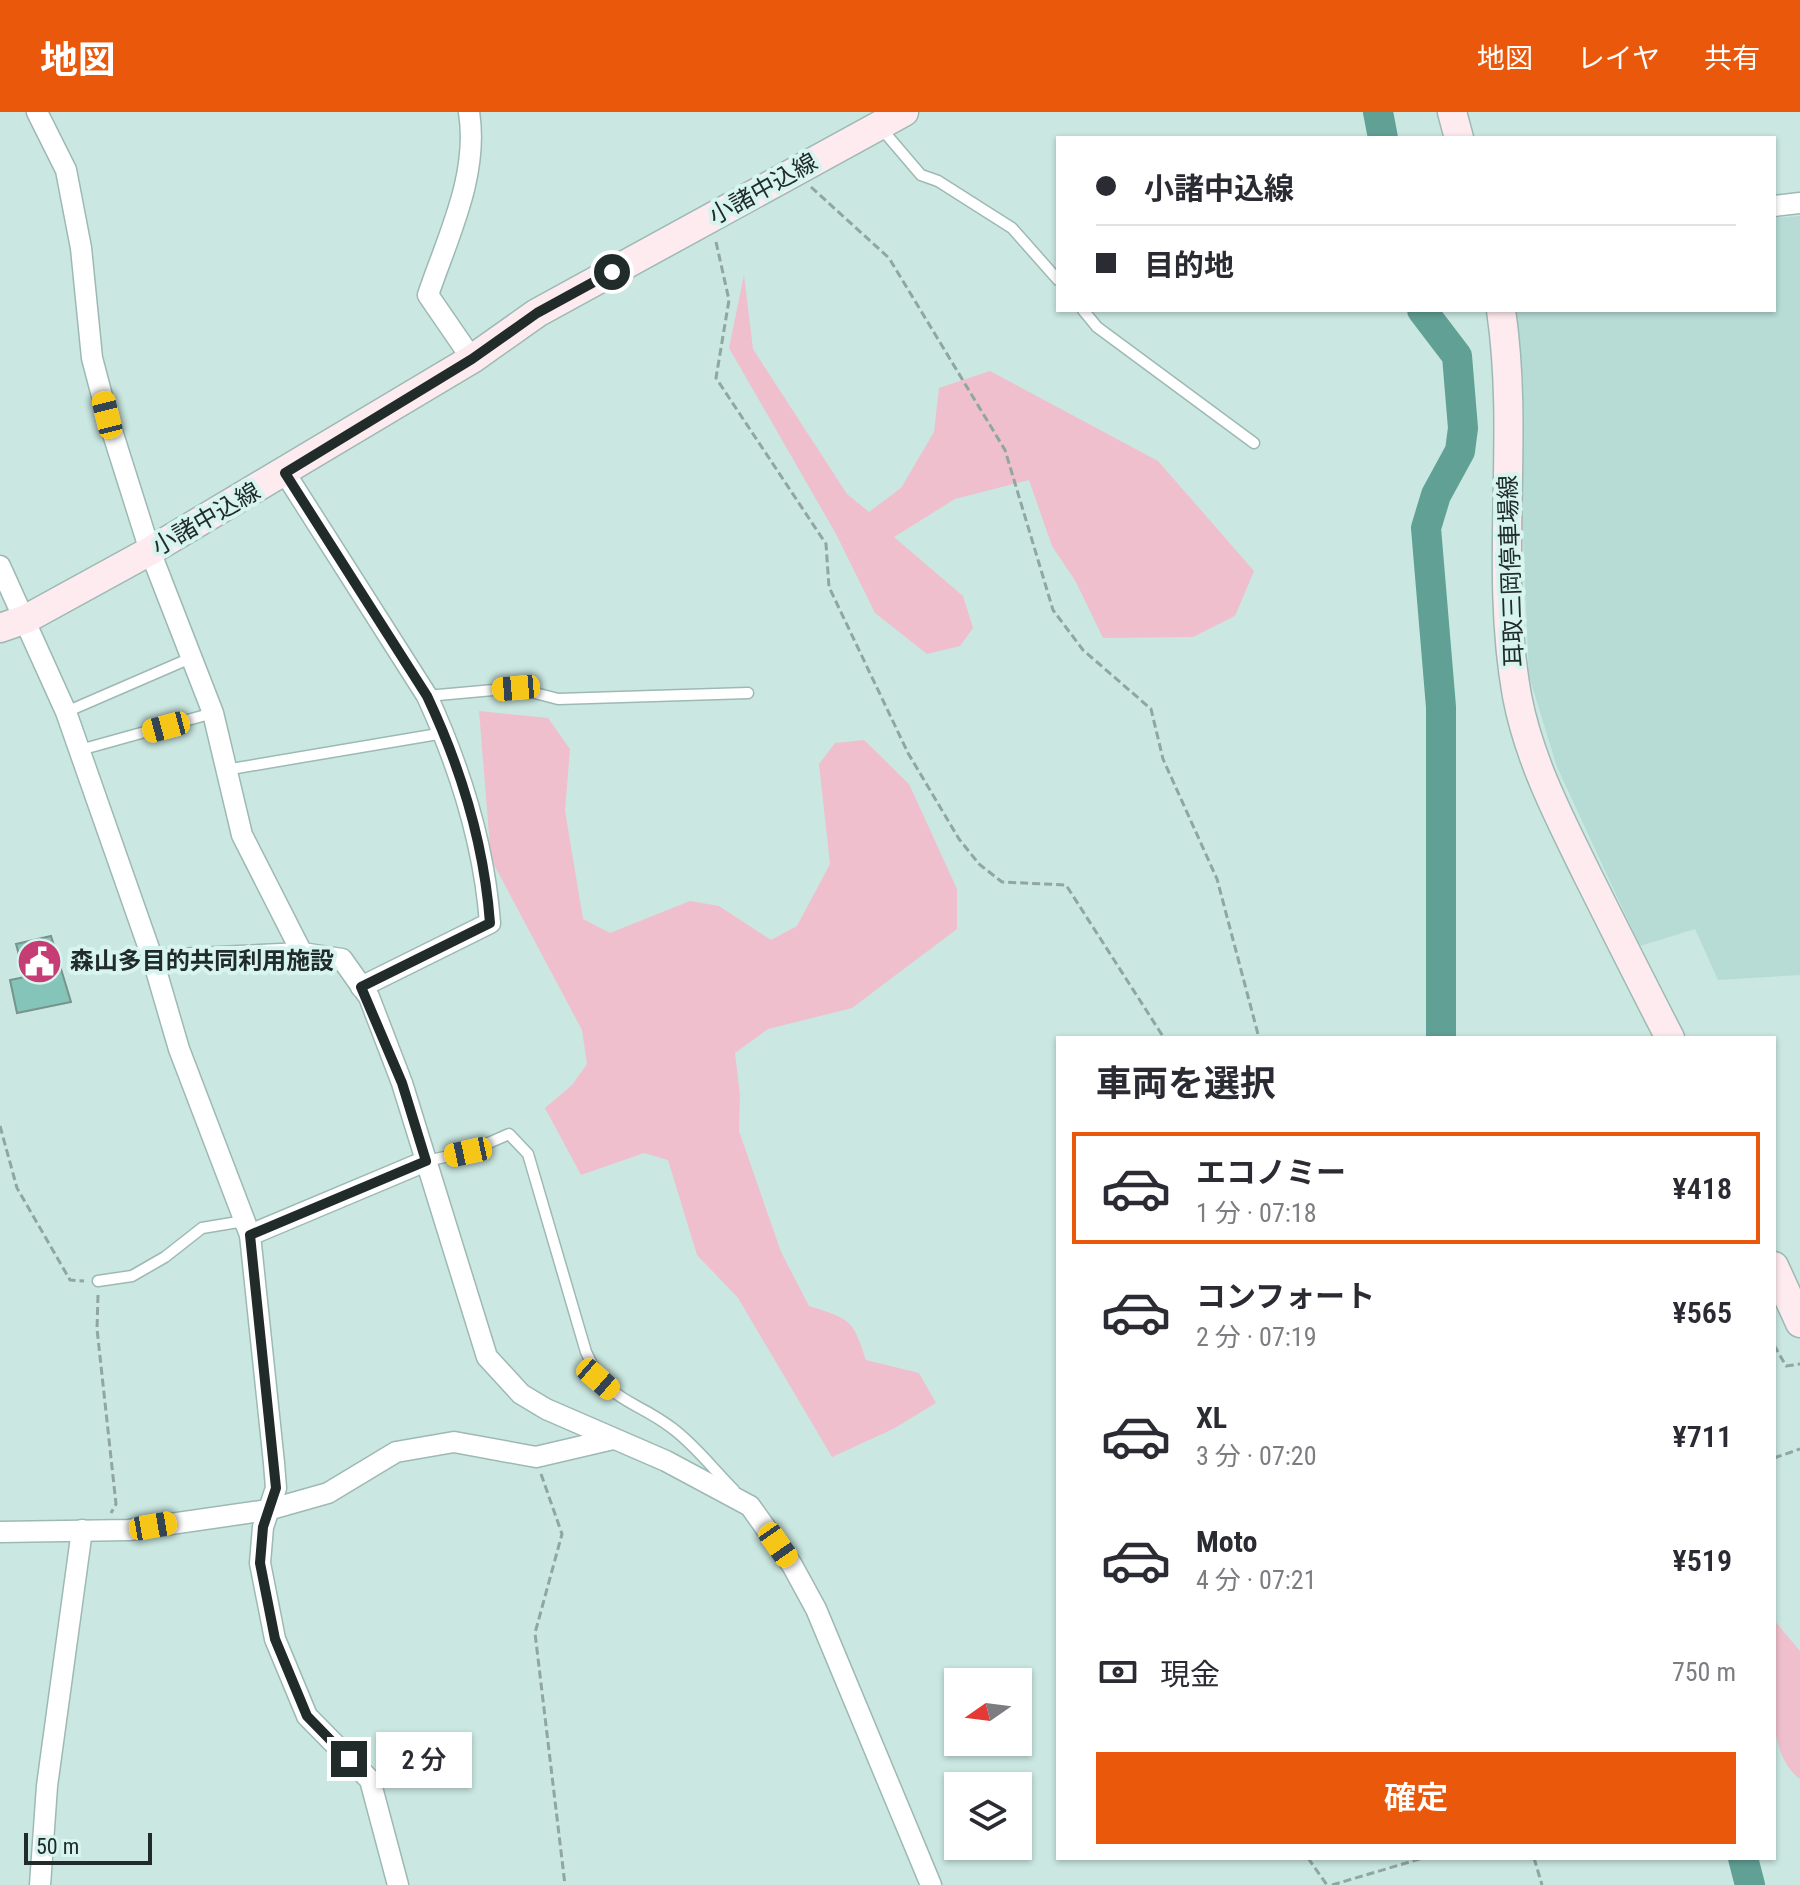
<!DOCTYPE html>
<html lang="ja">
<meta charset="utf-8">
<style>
:root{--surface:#fff;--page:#f2f2f3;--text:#2b2b33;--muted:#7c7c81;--line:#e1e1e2;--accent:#ea580c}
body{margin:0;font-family:"Roboto Condensed","Noto Sans JP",sans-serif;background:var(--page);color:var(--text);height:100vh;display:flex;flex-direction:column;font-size:30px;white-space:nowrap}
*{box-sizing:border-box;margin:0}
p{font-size:26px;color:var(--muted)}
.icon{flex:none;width:44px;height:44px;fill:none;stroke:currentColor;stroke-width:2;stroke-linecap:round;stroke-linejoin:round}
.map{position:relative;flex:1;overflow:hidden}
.details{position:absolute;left:1056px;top:924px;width:720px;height:824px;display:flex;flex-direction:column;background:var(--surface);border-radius:0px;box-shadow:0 2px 6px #0004}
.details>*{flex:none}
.guide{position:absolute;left:1056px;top:24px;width:720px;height:176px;border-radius:0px;box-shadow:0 2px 6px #0004;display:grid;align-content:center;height:176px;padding:0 40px;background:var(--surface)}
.needle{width:52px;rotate:256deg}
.buttons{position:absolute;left:944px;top:1556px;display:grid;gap:16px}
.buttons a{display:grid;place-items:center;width:88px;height:88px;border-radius:0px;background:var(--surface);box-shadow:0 2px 6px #0004;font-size:40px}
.scale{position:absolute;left:24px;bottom:20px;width:128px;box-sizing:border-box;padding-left:8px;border:4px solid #212c2a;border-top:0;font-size:22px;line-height:28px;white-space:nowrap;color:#212c2a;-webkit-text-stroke:6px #d7f4ee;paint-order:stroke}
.end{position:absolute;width:36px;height:36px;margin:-18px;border:10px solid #212c2a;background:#fff;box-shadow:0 0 0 4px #fff}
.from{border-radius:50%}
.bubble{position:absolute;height:56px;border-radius:0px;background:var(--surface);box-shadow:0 2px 6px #0004;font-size:26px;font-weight:600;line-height:56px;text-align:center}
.car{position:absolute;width:24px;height:48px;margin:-24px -12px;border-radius:10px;box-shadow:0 0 6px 2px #0007;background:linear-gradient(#f5c518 24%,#345 0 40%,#f5c518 0 76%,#345 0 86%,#f5c518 0)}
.guide b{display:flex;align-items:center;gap:28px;height:76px;font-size:30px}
.guide b+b{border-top:2px solid var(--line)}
.guide i{width:20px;height:20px;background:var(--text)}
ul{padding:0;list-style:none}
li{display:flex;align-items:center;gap:24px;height:112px;margin:0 16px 12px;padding:0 24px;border:4px solid transparent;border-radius:0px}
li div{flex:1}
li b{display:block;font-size:30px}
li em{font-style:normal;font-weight:600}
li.selected{border-color:var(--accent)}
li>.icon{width:72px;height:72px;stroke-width:1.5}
h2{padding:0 40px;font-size:36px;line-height:96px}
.pay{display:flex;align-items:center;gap:20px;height:88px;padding:0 40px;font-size:30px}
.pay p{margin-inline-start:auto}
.primary-button{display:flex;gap:16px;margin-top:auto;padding:16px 40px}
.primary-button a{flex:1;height:92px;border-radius:0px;background:var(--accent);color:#fff;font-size:32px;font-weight:600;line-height:92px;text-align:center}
header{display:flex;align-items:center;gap:48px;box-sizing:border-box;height:112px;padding:0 40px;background:var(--accent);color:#fff}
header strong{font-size:38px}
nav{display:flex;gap:44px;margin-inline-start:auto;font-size:28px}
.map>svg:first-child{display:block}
.built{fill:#b6dcd5}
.green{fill:#f0bfcd}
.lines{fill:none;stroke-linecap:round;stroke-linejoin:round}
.river{stroke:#61a095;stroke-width:30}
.building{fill:#85c4b9;stroke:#78938d;stroke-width:2}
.service-casing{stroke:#9eb9b4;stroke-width:13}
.minor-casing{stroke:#9eb9b4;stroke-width:23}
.secondary-casing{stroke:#9eb9b4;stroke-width:31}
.path{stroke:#8fa6a1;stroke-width:3;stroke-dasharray:8 4;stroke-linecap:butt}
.service{stroke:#fff;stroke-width:10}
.minor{stroke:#fff;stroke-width:20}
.secondary{stroke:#feebf0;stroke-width:28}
.route{stroke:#212c2a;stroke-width:10}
.labels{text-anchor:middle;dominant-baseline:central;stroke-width:8;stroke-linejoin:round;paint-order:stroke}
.street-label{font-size:24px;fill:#212c2a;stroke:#d7f4ee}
.poi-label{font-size:24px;font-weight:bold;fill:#212c2a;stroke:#d7f4ee;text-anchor:start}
</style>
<header>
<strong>地図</strong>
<nav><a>地図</a><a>レイヤ</a><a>共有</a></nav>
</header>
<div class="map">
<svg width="1800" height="1773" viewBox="0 0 1800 1773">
<rect width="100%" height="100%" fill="#cae7e1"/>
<!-- built -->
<path class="built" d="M1800,104V863L1718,868L1695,817L1640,834L1557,655L1529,564L1513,198H1774V106Z"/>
<!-- green -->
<g class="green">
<path d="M744,163L753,237L847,382L869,400L901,376L934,320L939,276L990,259L1158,349L1254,459L1235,504L1193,525L1103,526L1076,470L1052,434L1029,368L955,387L894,425L963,484L973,516L960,534L927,542L875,501L836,422L729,236Z"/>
<path d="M479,599L548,606L570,637L565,699L583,807L610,821L690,789L719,794L771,828L797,814L830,752L819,652L835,631L864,628L909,672L957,777V817L852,896L768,917L735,941L740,983L739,1019L781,1140L809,1194C850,1207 853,1207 866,1248L919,1261L936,1291L893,1317L832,1345L738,1186L697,1143L668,1048L644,1041L581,1063L545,996L572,973L587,952L582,918L491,747Z"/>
<path d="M1774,1508L1800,1539V1667C1761,1639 1774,1552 1774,1508Z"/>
</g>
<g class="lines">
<!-- river -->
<g class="river">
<path d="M1378,0L1383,26"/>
<path d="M1422,198L1457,244L1463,316L1460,339L1436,383L1426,416L1441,595V926"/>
<path d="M1743,1746L1750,1773"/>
</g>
</g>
<!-- building -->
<path class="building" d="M51,824L71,890L17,901L10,868L25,865L16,832Z"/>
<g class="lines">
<defs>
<g id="service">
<path d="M880,15L921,63L938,69L1012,116L1058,168"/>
<path d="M1083,198L1097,215L1254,331"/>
<path d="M427,584L516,576L558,587L748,581"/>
<path d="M66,600L193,545"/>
<path d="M80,638L213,601"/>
<path d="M225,658L444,621"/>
<path d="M426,1049L468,1040L509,1022L528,1042L586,1240C610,1293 631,1285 672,1316C695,1333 714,1358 734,1378"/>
<path d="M98,1169L132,1164L165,1145L202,1116L238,1110L245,1117"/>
</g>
<g id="minor">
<path d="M37,0L66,58L81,136L92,246L107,303L150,439L213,601L242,723L302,841"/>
<path d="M469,0C479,63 448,124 428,183L472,247"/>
<path d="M1774,94L1800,91"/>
<path d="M285,361L427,584C460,656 484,731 490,811L361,875"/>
<path d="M0,454L66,600L153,848L179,937L250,1123L274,1351L276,1376L263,1415L260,1451L275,1527L307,1604L370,1668L398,1773"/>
<path d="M153,848L302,841L342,847L369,885L402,971L487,1245L521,1282L546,1297L666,1349L750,1394L792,1453L816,1497L931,1773"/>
<path d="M250,1123L426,1049"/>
<path d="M0,1420L129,1418L268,1398L328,1381L396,1340L454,1330L536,1345L613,1327"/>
<path d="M40,1773L47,1674L82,1418"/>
</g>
<g id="secondary">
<path d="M1452,0L1459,26"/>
<path d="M1501,198C1520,326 1494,457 1517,584C1529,648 1560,707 1588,764C1615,818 1642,872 1670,926"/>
<path d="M0,516L26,507L150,439L472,247L537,201L904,0"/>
<path d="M1774,1154L1800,1211"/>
</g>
</defs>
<!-- service casing -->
<use href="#service" class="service-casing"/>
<!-- minor casing -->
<use href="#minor" class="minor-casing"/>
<!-- secondary casing -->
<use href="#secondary" class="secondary-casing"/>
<!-- path -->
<g class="path">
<path d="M811,75L889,146L1005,338L1053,498L1083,538L1151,597L1163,647L1217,767L1259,926"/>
<path d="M716,130L729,188L716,266L826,432L829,475L908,641L959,727L979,752L1002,770L1066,773L1164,926"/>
<path d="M0,1014L17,1076L70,1168L84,1169"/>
<path d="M98,1183L97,1217L116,1392L111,1401"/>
<path d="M1774,1233L1786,1254L1800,1252"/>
<path d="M1774,1346L1800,1337"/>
<path d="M541,1362L562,1422L535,1521L565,1773"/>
<path d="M1308,1746L1327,1773"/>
<path d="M1534,1746L1542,1773"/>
<path d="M1332,1773L1423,1746"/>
</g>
<!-- service -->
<use href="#service" class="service"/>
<!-- minor -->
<use href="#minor" class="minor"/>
<!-- secondary -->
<use href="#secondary" class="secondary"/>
</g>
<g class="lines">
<!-- route -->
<path class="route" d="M349,1647L307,1604L275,1527L260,1451L263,1415L276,1376L250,1123L426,1049L402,971L361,875L490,811C484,731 461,656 427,584L285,361L472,247L537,201L612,160"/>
</g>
<!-- icons -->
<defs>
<symbol id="civic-disc" viewBox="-11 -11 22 22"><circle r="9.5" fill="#c63c74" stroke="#d7f4ee"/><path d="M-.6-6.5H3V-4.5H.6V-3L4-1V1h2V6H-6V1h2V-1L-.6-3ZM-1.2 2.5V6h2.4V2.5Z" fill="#fff"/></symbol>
</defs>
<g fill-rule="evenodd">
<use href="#civic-disc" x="14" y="824" width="51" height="51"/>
</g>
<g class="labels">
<!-- street labels -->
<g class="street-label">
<text transform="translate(763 77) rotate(-29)">小諸中込線</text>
<text transform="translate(206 407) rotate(-30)">小諸中込線</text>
<text transform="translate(1511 459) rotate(-92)">耳取三岡停車場線</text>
</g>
<!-- poi labels -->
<g class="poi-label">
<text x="70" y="849">森山多目的共同利用施設</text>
</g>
</g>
</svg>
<div class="buttons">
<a><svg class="needle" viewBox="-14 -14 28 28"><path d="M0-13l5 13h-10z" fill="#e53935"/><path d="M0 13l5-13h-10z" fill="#7c7c81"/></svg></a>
<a><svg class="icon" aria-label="layers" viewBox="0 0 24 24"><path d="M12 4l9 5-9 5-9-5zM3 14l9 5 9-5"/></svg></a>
</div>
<div class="scale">50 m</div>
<i class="end from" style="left:612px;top:160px"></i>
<i class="end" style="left:349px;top:1647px"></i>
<div class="bubble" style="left:376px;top:1620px;width:96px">2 分</div>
<i class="car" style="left:107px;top:303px;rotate:346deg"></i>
<i class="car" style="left:516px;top:576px;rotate:265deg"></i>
<i class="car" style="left:166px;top:615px;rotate:255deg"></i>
<i class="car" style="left:468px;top:1040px;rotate:258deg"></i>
<i class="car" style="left:598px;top:1267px;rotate:131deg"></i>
<i class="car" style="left:153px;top:1414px;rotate:80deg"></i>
<i class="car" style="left:778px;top:1433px;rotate:145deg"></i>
<div class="guide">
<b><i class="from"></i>小諸中込線</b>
<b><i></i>目的地</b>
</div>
<section class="details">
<h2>車両を選択</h2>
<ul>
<li class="selected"><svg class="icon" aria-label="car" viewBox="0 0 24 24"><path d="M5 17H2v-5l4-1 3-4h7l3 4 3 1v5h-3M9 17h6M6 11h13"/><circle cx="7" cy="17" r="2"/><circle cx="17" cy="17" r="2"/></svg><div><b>エコノミー</b><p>1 分 · 07:18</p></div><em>¥418</em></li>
<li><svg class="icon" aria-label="car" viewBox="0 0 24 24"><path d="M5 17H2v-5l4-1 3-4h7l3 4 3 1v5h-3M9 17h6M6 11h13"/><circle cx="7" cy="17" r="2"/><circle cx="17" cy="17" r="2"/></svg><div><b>コンフォート</b><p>2 分 · 07:19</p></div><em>¥565</em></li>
<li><svg class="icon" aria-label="car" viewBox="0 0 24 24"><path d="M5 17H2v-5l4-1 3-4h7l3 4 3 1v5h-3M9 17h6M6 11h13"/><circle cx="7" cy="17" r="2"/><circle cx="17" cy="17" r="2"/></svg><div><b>XL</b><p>3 分 · 07:20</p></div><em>¥711</em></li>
<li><svg class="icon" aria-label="car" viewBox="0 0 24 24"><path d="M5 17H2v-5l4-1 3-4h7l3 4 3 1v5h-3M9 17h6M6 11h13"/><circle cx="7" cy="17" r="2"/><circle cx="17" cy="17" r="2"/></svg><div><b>Moto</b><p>4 分 · 07:21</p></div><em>¥519</em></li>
</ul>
<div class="pay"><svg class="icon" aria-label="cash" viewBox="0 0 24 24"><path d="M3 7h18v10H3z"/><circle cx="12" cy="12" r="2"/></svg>現金<p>750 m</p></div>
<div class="primary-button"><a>確定</a></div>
</section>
</div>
